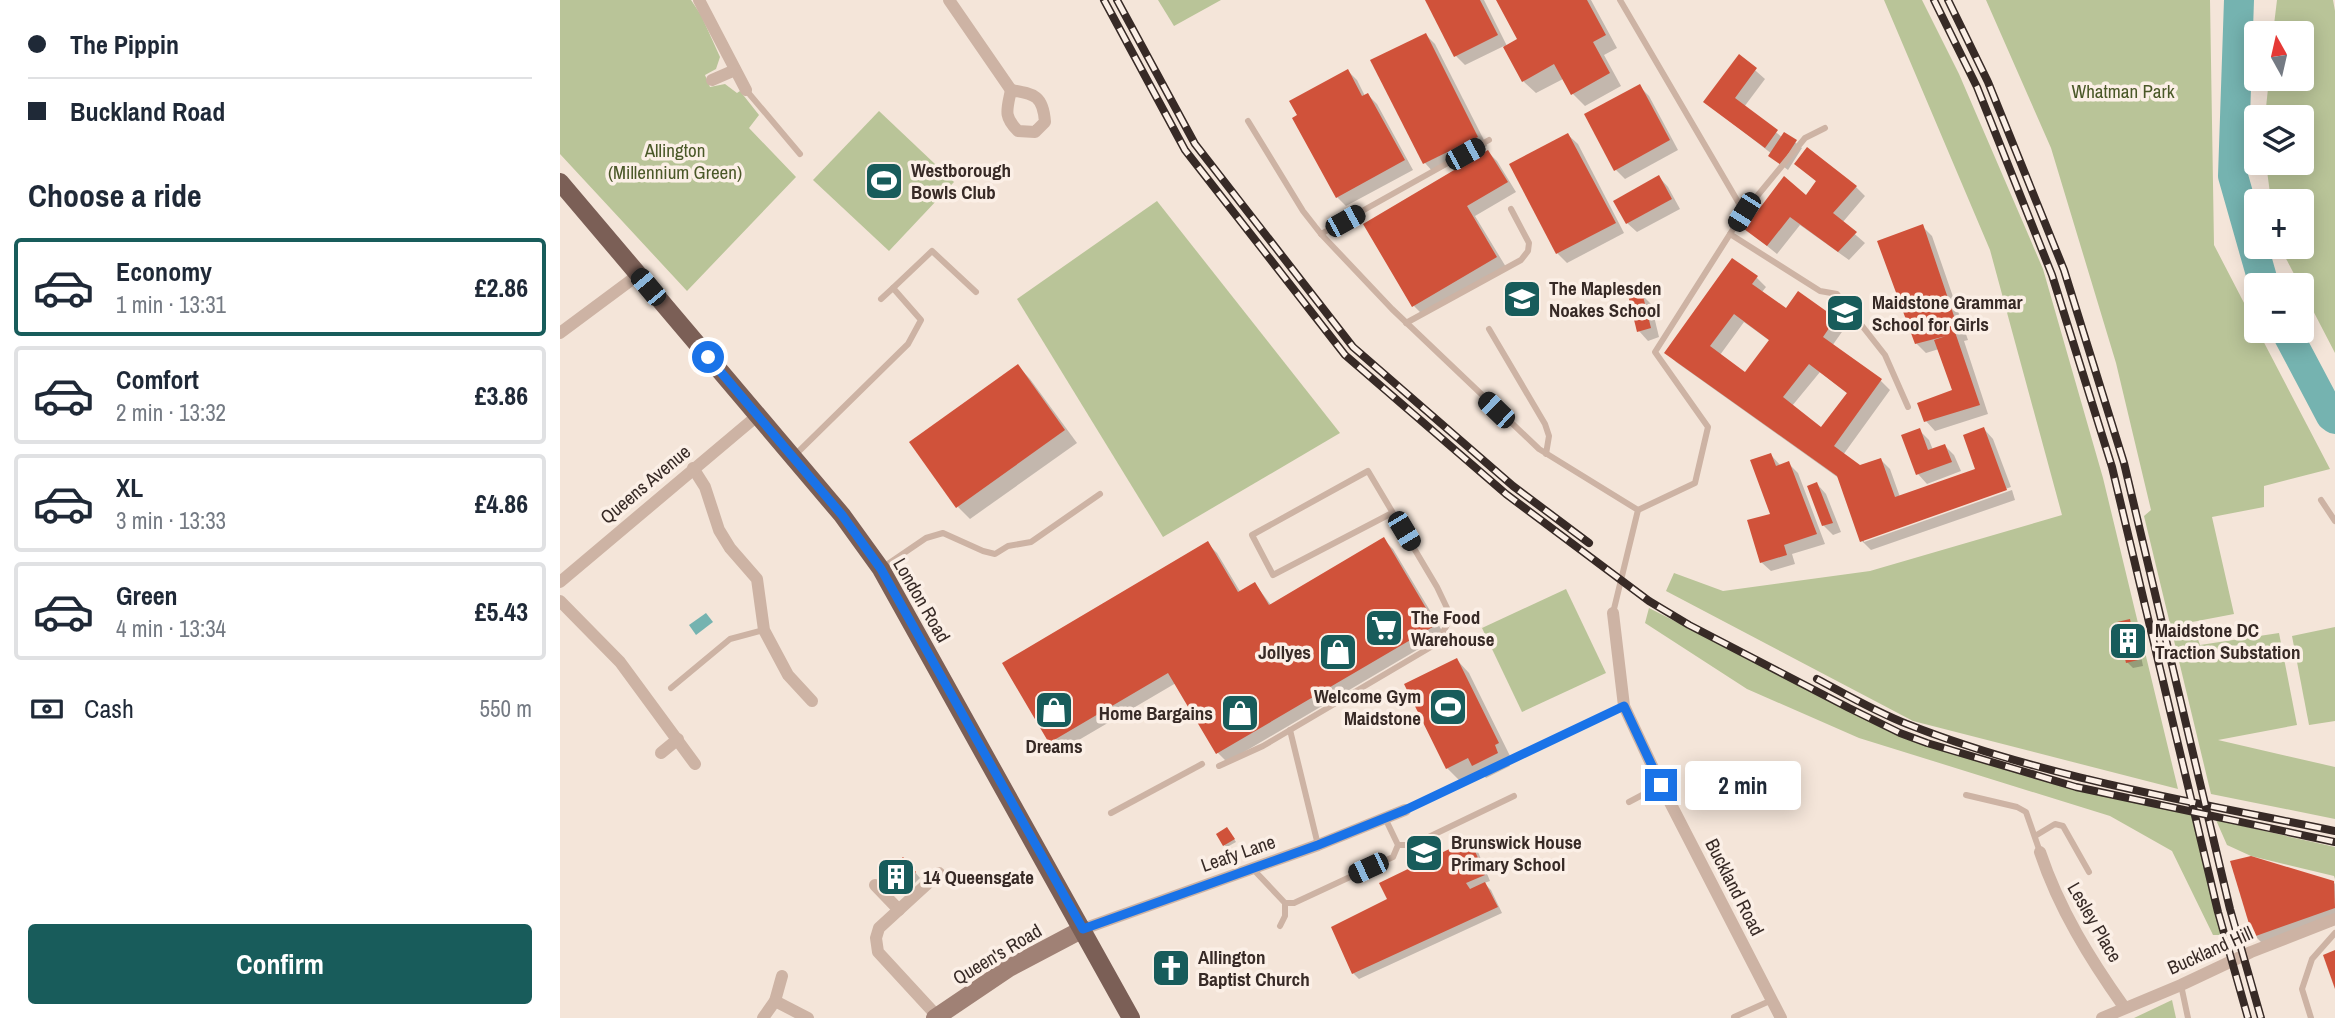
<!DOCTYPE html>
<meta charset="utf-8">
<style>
:root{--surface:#fff;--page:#f2f2f3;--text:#1f2937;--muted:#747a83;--line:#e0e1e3;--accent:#185c5b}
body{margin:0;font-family:"Archivo Narrow",sans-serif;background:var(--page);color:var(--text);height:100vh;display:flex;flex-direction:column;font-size:26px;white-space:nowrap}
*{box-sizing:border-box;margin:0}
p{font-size:23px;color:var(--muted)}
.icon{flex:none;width:38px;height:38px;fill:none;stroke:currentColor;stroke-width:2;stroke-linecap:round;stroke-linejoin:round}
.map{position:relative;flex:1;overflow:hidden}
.sheet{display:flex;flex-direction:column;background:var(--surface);width:560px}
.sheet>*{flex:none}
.hud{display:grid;align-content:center;height:154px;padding:0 28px;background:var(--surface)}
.needle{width:46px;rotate:352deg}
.tools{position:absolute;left:1684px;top:21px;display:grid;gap:14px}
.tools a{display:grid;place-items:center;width:70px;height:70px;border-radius:7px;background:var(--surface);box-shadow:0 4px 18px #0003;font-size:35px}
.end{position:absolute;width:32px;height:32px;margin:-16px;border:9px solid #1a73e8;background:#fff;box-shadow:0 0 0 4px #fff}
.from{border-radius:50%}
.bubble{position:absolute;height:49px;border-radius:7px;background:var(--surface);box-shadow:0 4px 18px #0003;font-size:23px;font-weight:800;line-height:49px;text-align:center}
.car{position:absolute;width:21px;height:42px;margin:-21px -10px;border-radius:9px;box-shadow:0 0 5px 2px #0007;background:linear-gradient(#222 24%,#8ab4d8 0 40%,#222 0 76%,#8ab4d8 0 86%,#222 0)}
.hud b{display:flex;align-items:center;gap:24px;height:66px;font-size:26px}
.hud b+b{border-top:2px solid var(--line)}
.hud i{width:18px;height:18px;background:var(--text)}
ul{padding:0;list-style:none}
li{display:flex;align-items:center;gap:21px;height:98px;margin:0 14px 10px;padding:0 14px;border:4px solid var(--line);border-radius:7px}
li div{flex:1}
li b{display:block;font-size:26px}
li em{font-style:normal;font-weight:800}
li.active{border-color:var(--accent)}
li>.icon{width:63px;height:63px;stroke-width:1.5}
h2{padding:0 28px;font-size:32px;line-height:84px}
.pay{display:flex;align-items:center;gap:18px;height:77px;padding:0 28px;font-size:26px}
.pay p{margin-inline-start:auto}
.button{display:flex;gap:14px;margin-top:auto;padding:14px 28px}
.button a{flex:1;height:80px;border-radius:7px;background:var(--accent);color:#fff;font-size:28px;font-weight:800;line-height:80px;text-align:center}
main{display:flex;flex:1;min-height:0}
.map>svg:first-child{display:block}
.green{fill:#b9c498}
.water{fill:#75b3b0}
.shadow{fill:#0003;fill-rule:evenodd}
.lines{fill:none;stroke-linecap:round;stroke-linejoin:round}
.river{stroke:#75b3b0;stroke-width:30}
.building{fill:#d0523a;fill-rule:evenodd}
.lane{stroke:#cdb3a4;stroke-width:6}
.street{stroke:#cdb3a4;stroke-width:12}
.secondary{stroke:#a08175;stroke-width:18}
.primary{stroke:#7b5f56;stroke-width:18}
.rail-casing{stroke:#372a26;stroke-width:8}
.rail{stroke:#fbefe6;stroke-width:5;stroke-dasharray:16;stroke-linecap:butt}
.route{stroke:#1a73e8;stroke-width:9}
.labels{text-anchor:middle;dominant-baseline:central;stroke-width:7;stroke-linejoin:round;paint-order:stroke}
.park-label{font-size:19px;fill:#4a5828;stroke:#fbefe6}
.poi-label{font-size:19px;font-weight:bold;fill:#372a26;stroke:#fbefe6;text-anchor:start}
.street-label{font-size:19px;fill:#372a26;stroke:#fbefe6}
</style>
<main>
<section class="sheet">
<div class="hud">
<b><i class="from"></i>The Pippin</b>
<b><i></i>Buckland Road</b>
</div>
<h2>Choose a ride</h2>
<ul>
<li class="active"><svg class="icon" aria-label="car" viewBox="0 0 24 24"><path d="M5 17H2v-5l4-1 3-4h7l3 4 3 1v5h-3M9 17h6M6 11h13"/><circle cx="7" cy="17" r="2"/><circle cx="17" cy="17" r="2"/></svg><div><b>Economy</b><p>1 min · 13:31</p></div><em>£2.86</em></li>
<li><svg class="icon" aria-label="car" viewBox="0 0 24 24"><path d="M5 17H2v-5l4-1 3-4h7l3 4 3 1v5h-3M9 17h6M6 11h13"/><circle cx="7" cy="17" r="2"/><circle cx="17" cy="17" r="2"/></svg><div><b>Comfort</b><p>2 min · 13:32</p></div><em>£3.86</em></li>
<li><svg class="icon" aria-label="car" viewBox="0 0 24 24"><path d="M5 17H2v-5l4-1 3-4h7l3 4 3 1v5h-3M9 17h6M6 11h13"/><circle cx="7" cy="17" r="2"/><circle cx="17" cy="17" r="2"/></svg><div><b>XL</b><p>3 min · 13:33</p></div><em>£4.86</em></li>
<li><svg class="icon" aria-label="car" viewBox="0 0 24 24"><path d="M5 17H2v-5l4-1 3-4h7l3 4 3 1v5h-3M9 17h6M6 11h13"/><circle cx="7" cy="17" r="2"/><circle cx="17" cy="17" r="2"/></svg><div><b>Green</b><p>4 min · 13:34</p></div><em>£5.43</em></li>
</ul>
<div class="pay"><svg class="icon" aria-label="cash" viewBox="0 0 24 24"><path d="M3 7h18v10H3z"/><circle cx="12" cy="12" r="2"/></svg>Cash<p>550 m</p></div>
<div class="button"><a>Confirm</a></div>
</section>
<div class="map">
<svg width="1775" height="1018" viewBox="0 0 1775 1018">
<rect width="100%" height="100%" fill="#f4e5d9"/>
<!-- green -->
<g class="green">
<path d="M0,0H131L141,15L160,57L156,69L145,75L150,87L165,84L177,93L180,91L199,115L189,128L236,177L127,291L0,154Z"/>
<path d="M598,0H661L614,26Z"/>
<path d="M1324,0H1362L1399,74L1483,269L1543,478L1618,789L1353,721L1106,591L1114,573L1163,591L1310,571L1502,515L1430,250Z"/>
<path d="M1426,0H1650L1654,245L1696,326V331H1698L1770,469L1704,486V507L1652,517L1674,614L1632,622L1640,645L1719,633L1737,725L1658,740L1775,767V819L1651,794L1584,516L1591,510L1556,363L1491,148Z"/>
<path d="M1717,0H1773L1775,11V353L1720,247H1741V201H1711L1706,163H1741V117H1705L1709,79H1741V33H1713Z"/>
<path d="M319,111L394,182L329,251L253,180Z"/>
<path d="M597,201L780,433L603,537L457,299Z"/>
<path d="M1006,589L1046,673L962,712L922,628Z"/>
<path d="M1089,608L1324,727L1394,754L1483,781L1633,815L1662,935H1653L1612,851L1550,816L1299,738L1187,689L1085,623Z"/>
<path d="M1775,627V721L1749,725L1732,636Z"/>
<path d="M1656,820L1775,847V879L1774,876L1691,856L1667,845Z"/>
<path d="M1612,1000L1616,1018H1574Z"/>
</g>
<!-- water -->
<path class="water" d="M146,613L153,622L136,635L129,625Z"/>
<!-- shadow -->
<g class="shadow">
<path d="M869,0H924L947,46L959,40L938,0H1031L1057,48L1044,55L1061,86L1025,106L1013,94L1003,79L976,93L963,81L944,46L905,65L896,56Z"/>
<path d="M866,35L875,44L927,146L874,173L865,163L813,61Z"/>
<path d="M1179,56L1205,79L1184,107L1223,138L1225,134L1242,148L1228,170L1216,161L1212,154L1145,102Z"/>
<path d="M788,71L797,80L805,96L808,95L817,104L853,170L786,206L777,197Z"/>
<path d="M1079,86L1089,96L1118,150L1065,179L1056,170Z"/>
<path d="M1008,135L1018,144L1064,233L1007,263L997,253L951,165Z"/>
<path d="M928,152L937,161L956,192L915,216L946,267L863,315L854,306Z"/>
<path d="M1236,164L1296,187L1305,196L1282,223L1305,243L1289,260L1240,225L1217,254L1186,229L1246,197L1257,182Z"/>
<path d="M1099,177L1108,187L1120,209L1077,232L1067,223Z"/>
<path d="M1362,226L1372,236L1408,340L1404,341L1428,414L1375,431L1366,421L1395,391L1379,349L1366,353L1356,343Z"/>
<path d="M1196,277L1206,287L1202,292L1227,310L1275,320L1284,329L1272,346L1320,380L1330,390L1283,455L1300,467L1321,460L1330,469L1340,497L1417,470L1424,429L1433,439L1451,487L1304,538V542L1452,490L1455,500L1311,550L1302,541L1280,479L1116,362L1107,352ZM1184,322L1210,341L1186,374L1160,355ZM1260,372L1288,394L1261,429L1232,406Z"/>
<path d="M1081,294L1091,304L1099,337L1088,341L1079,331Z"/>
<path d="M458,366L470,379L517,443L410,519L398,507Z"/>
<path d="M1359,430L1369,440L1373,450L1385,446L1394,455L1401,471L1367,484L1358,474L1343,436Z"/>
<path d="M1211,455L1221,466L1228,463L1238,473L1265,544L1232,554L1235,564L1211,571L1201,562L1213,515Z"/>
<path d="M1257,484L1266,494L1281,532L1273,535L1263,525Z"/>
<path d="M823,539L833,549L884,634L667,762L658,753L616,683L500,751L491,742L444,663L648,544L657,553L681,593L695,584L711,605Z"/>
<path d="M1569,621L1575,627L1583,666L1573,668L1567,662Z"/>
<path d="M897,660L909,673L950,756L946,758L950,766L926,778L920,771L900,781L887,768L846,685Z"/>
<path d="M669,831L676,842L667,847L664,845Z"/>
<path d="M910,841L916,847L930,881L924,883L931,890L942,913L799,979L793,973L829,899Z"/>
<path d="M349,865L360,878L355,883L349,878Z"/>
<path d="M328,873L340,874L351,888L346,893Z"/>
<path d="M1773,882L1775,884V925L1708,949L1695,936Z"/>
</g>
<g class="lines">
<!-- river -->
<g class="river">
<path d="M1679,0L1673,176L1704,285"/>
<path d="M1726,331L1771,416L1775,419"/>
</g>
</g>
<!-- building -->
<g class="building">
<path d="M865,0H920L938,35L894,57Z"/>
<path d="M936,0H1027L1046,35L1033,42L1050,73L1011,95L994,64L962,82L943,47L957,39Z"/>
<path d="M866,33L918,137L863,164L810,60Z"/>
<path d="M1179,54L1197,68L1175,98L1218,130L1205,148L1143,102Z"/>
<path d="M788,69L802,96L808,93L845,160L776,198L732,118L737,115L729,101Z"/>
<path d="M1080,84L1110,140L1054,171L1024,114Z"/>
<path d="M1224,132L1237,140L1221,165L1208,156Z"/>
<path d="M1008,133L1056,223L996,254L949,164Z"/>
<path d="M1247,147L1297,186L1273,213L1297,232L1278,252L1230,217L1207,246L1184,229L1224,176L1246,195L1256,181L1234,164Z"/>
<path d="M928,150L948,182L907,206L937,257L852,307L803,224Z"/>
<path d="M1099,175L1112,199L1066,224L1053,201Z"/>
<path d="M1363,224L1399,331L1395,332L1420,405L1364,422L1357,403L1392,390L1374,340L1386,336L1355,344L1317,241Z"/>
<path d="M1172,258L1198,276L1192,284L1226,308L1238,291L1276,318L1263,337L1322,379L1274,446L1300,465L1321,458L1335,497L1415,469L1403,435L1424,427L1447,490L1300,542L1277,476L1104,353ZM1174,314L1209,340L1185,372L1150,346ZM1249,364L1287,393L1261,427L1223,397Z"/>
<path d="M1082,292L1091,328L1077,332L1068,295Z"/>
<path d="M458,364L505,430L396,508L349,442Z"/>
<path d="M1360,428L1368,450L1385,444L1392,462L1356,475L1341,435Z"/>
<path d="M1211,453L1216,466L1229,461L1257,534L1224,545L1227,555L1200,563L1187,520L1210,514L1190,460Z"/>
<path d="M1257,482L1273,523L1262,526L1247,486Z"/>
<path d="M824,537L876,625L656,754L608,673L489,743L442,663L648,541L678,592L695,582L709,605Z"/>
<path d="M1570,619L1578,660L1566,663L1557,622Z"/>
<path d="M897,658L939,743L935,745L938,753L912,766L908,758L886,769L844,684Z"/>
<path d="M667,827L675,839L663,846L656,834Z"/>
<path d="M910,839L925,875L906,883L910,889L925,882L938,907L792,974L771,927L827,899L819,883Z"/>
<path d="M1691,856L1774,881L1775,908L1693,937L1670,861Z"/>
<path d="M343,857L356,872L348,879L336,864Z"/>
<path d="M334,866L346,881L339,889L325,873Z"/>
<path d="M1775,950V989L1763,955Z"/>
</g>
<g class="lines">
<!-- lane -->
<g class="lane">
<path d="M1060,0L1184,212L1095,352L1148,427L1135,483L1078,510"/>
<path d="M186,90L240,154"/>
<path d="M688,121L743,211L761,234L832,309L979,449L1078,510L1053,613"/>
<path d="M1184,212L1245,138L1265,128"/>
<path d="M761,234L929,140"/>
<path d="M1170,234L1260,291L1277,294L1325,355L1348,407"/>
<path d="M321,299L333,288"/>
<path d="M846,323L961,260L968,251L969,243L951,209"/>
<path d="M929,329L985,424L989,436L986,454"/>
<path d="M234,456L348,344L361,320L333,288L372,251L416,292"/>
<path d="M1761,500L1775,521"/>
<path d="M322,568L366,538L383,533L423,551L435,554L448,546L471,542L540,494"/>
<path d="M111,688L170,639L204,630"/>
<path d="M730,730L758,845"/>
<path d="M659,766L703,746L876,644L887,625V608L877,587L808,471L692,535L713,575L832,513"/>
<path d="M1406,795L1457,807L1466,812L1480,852"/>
<path d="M1069,802L1101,785"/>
<path d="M845,810L1064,706"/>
<path d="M551,813L642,764"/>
<path d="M1475,836L1495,824L1503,826L1529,872"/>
<path d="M838,845H852L954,796"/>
<path d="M692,868L725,903V916L720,926"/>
<path d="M725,903H734L833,857L838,845L825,818"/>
<path d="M1621,985L1628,1018"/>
<path d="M1174,1017L1212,1000"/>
<path d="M1751,1018L1742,989L1752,959L1775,933"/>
</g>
<!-- street -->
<g class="street">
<path d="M139,0L186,90"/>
<path d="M389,0L451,90"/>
<path d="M152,80L175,70"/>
<path d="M451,90C474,94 483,95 485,122L475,132L458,131C443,116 447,110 451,90Z"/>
<path d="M0,333L78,275"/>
<path d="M133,468L145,487L159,530L170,548L197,579L204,630L228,675L252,701"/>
<path d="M0,582L197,416"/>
<path d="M0,601L60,662L135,764"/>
<path d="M1053,613L1064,706L1101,785L1221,1018"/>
<path d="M101,753L118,739"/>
<path d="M1480,852C1499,909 1530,959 1564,1007"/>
<path d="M315,885L339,910"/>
<path d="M523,929L758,845L845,810"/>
<path d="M215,1001L248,1018"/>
<path d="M377,1016L318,952L316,938L319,928L379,873"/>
<path d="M203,1018L215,1001L222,976"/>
<path d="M1542,1018L1621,985L1691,952L1775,919"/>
</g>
<!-- secondary -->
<path class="secondary" d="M375,1018L449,968L523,929"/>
<!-- primary -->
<path class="primary" d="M0,182L282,515L321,569L571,1018"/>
<defs>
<g id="rail">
<path d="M544,0L625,150L785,355L946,494L1089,601L1129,625L1289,708L1340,733L1367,743L1516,787L1775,842"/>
<path d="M557,0L635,144L793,347L953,486L1029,543"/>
<path d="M1374,0L1417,87L1492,275L1552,467L1658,912L1688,1018"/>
<path d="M1388,0L1428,82L1504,270L1564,463L1670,909L1701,1018"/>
<path d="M1257,679C1287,695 1316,712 1347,724C1481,777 1635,802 1775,831"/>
</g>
</defs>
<!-- rail casing -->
<use href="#rail" class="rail-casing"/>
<!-- rail -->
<use href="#rail" class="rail"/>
</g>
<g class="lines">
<!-- route -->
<path class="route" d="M148,357L282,515L321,569L523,929L758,845L845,810L1064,706L1101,785"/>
</g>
<!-- icons -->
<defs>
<symbol id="stadium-square" viewBox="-11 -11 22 22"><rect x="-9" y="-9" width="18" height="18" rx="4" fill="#185c5b" stroke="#fbefe6"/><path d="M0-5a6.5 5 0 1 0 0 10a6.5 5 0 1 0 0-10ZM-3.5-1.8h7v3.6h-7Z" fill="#fff"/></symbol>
<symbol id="school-square" viewBox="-11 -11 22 22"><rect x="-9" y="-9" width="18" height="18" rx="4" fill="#185c5b" stroke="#fbefe6"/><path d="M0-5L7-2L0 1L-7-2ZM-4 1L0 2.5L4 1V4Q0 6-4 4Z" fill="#fff"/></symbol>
<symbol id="supermarket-square" viewBox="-11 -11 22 22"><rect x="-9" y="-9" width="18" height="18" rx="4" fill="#185c5b" stroke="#fbefe6"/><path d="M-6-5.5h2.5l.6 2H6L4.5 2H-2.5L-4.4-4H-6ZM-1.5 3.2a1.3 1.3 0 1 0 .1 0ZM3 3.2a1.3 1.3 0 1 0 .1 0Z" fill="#fff"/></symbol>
<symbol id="building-square" viewBox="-11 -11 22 22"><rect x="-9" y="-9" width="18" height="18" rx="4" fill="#185c5b" stroke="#fbefe6"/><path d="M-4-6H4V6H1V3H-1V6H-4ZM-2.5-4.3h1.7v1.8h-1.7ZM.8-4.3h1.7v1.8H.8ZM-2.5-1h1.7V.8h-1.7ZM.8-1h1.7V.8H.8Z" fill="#fff"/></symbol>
<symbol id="shop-square" viewBox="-11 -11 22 22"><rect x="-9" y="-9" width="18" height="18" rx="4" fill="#185c5b" stroke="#fbefe6"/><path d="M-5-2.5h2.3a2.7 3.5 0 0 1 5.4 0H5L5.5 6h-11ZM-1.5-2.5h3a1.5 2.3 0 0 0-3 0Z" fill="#fff"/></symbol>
<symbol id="church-square" viewBox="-11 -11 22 22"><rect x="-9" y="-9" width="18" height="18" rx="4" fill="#185c5b" stroke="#fbefe6"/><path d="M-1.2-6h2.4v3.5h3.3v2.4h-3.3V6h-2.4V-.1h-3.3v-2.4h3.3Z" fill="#fff"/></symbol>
</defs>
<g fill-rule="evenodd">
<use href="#stadium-square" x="302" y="159" width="44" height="44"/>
<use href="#school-square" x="940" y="277" width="44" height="44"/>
<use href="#school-square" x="1263" y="291" width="44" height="44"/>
<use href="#supermarket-square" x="802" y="606" width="44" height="44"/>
<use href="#building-square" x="1546" y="619" width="44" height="44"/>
<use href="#shop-square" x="756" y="630" width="44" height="44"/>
<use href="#stadium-square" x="866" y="685" width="44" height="44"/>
<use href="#shop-square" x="472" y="688" width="44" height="44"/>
<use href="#shop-square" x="658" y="691" width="44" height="44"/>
<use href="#school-square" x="842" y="831" width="44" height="44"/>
<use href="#building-square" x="314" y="855" width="44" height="44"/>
<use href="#church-square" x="589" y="946" width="44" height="44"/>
</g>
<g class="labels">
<!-- park labels -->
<g class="park-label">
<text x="1563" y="91">Whatman Park</text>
<text x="115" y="150">Allington<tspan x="115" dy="22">(Millennium Green)</tspan></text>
</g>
<!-- poi labels -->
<g class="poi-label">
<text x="351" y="170">Westborough<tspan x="351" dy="22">Bowls Club</tspan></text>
<text x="989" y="288">The Maplesden<tspan x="989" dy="22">Noakes School</tspan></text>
<text x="1312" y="302">Maidstone Grammar<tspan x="1312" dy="22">School for Girls</tspan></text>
<text x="851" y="617">The Food<tspan x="851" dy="22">Warehouse</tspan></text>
<text x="1595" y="630">Maidstone DC<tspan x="1595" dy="22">Traction Substation</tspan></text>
<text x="751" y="652" text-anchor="end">Jollyes</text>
<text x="861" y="696" text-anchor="end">Welcome Gym<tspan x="861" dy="22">Maidstone</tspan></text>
<text x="653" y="713" text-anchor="end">Home Bargains</text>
<text x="494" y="746" text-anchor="middle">Dreams</text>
<text x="891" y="842">Brunswick House<tspan x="891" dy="22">Primary School</tspan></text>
<text x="363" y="877">14 Queensgate</text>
<text x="638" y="957">Allington<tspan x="638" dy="22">Baptist Church</tspan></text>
</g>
<!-- street labels -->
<g class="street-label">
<text transform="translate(85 484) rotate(-40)">Queens Avenue</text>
<text transform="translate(362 600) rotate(60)">London Road</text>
<text transform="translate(678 853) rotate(-19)">Leafy Lane</text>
<text transform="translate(1175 887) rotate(63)">Buckland Road</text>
<text transform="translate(1535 922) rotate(60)">Lesley Place</text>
<text transform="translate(1650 950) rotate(-24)">Buckland Hill</text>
<text transform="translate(437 954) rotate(-31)">Queen's Road</text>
</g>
</g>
</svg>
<div class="tools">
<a><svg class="needle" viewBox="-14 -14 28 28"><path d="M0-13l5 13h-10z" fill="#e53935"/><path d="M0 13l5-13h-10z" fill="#747a83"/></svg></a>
<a><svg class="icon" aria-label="layers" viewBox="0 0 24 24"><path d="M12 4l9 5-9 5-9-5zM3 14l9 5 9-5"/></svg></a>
<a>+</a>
<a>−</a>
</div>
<i class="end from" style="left:148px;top:357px"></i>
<i class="end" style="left:1101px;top:785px"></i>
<div class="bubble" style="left:1125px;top:761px;width:116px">2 min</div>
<i class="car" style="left:905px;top:154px;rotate:61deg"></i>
<i class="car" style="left:1184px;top:212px;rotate:212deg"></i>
<i class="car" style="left:785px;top:221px;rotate:61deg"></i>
<i class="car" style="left:88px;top:287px;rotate:320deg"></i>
<i class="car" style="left:936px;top:410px;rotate:314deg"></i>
<i class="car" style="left:844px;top:531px;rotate:149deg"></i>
<i class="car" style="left:808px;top:868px;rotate:245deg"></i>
</div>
</main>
